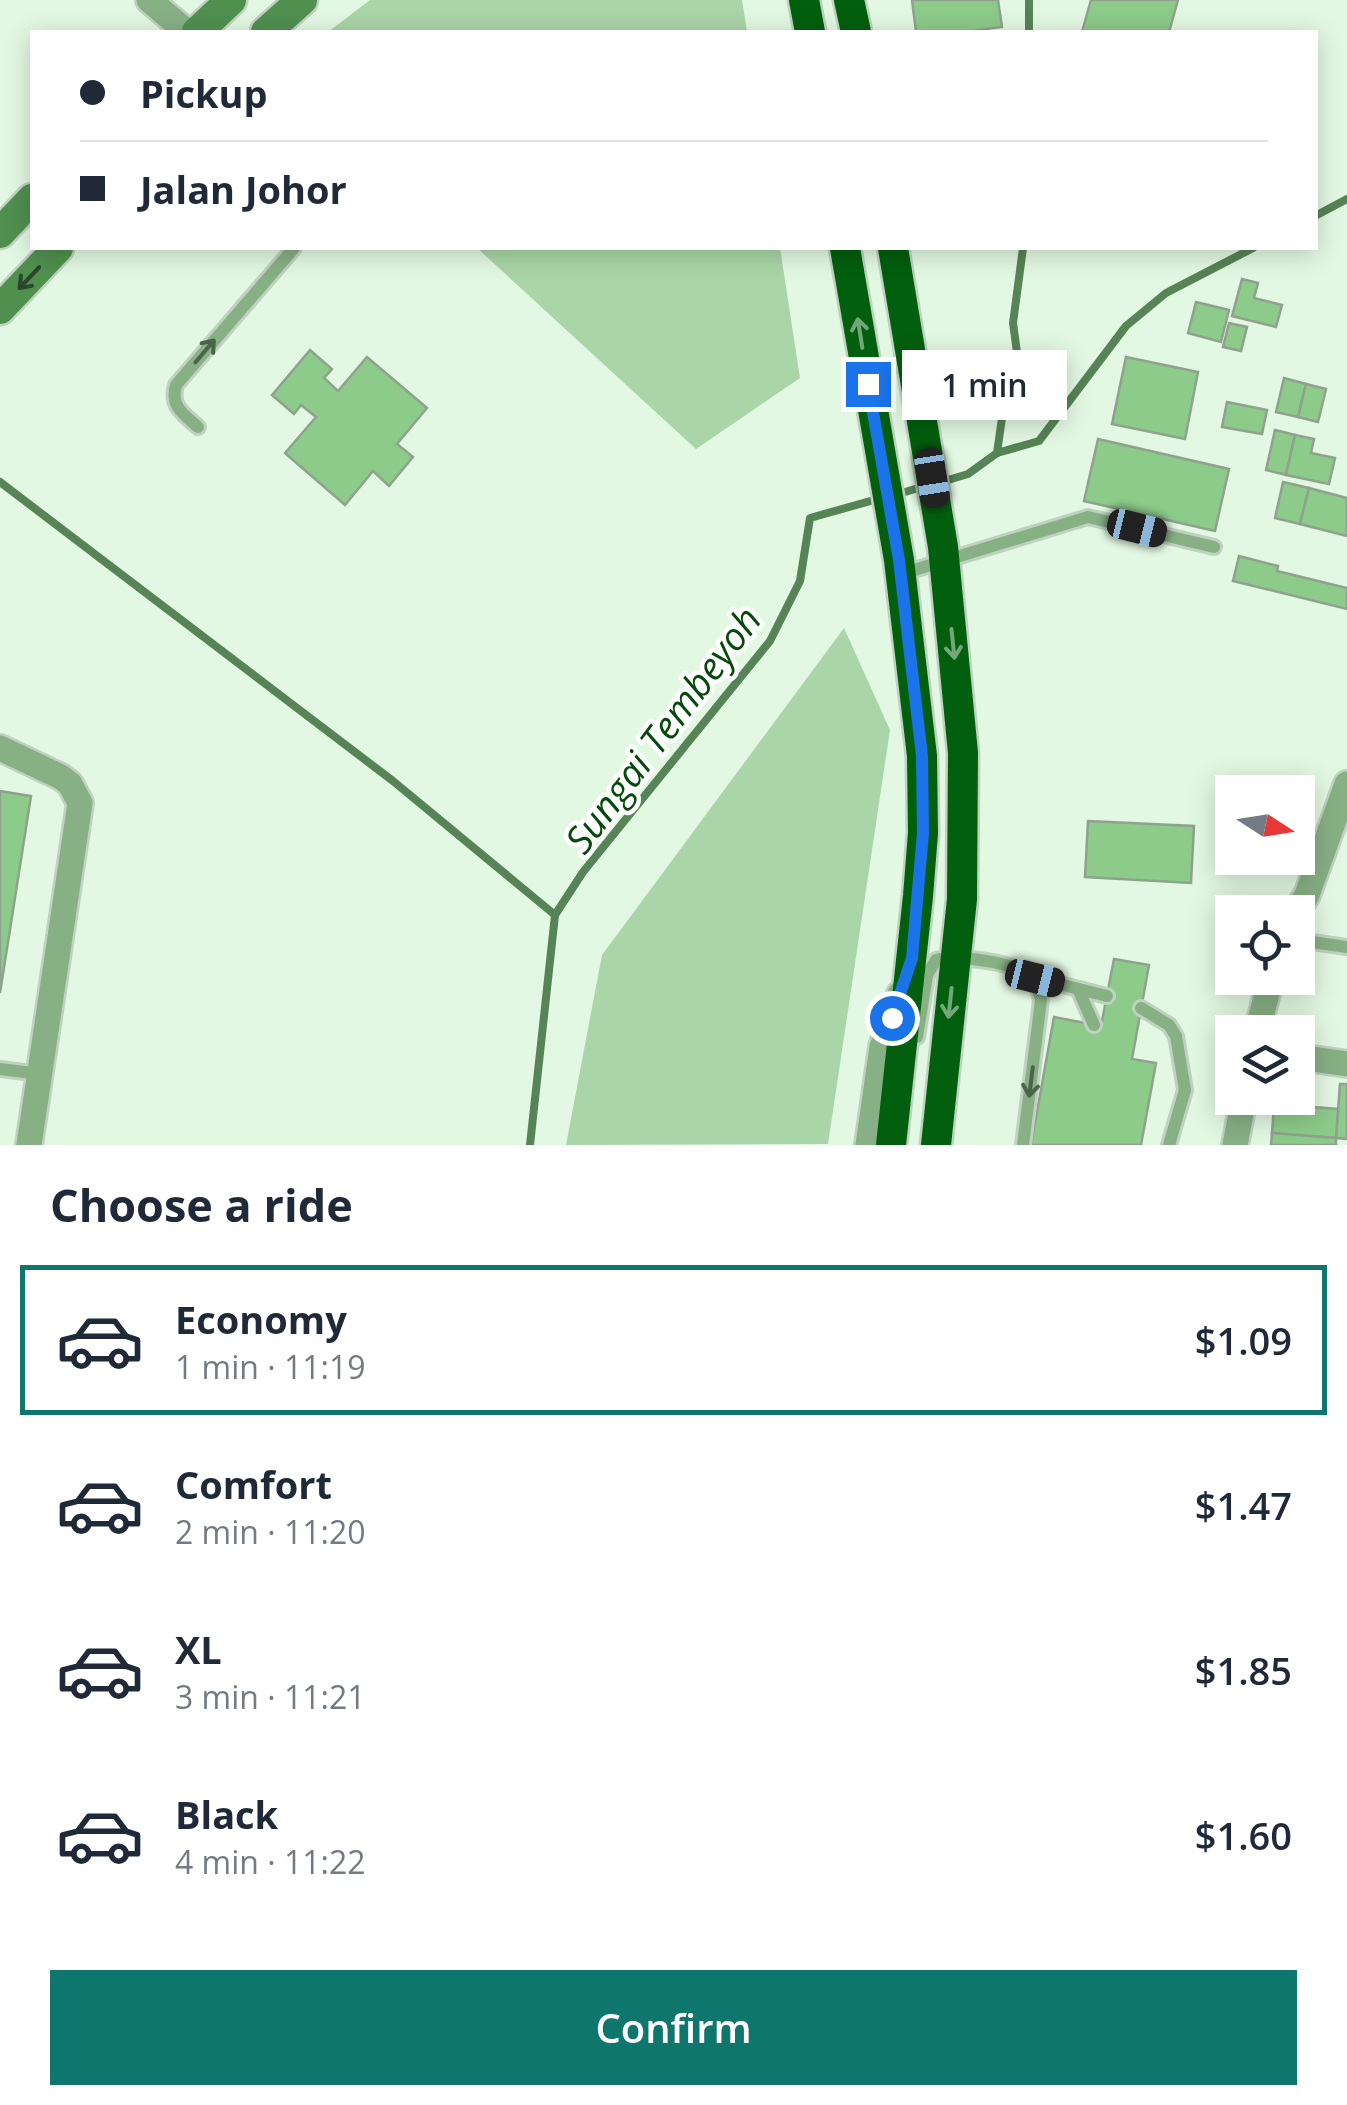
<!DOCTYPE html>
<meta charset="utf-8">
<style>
:root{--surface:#fff;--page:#f6f6f7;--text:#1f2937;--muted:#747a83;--line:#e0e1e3;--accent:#0f766e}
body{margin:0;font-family:"Open Sans",sans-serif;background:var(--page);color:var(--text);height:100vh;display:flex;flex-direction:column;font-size:38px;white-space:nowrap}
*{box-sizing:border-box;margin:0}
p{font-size:32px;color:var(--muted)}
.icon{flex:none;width:55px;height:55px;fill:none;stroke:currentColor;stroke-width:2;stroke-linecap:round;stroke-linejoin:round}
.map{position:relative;height:1145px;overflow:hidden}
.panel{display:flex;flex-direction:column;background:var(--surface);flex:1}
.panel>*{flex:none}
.banner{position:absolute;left:30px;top:30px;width:1288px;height:220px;border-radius:0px;box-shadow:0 5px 25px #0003;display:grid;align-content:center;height:220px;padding:0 50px;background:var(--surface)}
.needle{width:65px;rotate:102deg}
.controls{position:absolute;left:1215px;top:775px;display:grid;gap:20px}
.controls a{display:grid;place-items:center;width:100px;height:100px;border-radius:0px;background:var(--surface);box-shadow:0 5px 25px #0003;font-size:50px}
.end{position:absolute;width:45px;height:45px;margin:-22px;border:12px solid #1a73e8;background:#fff;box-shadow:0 0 0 5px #fff}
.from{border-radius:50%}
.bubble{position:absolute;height:70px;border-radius:0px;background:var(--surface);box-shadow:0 5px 25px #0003;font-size:32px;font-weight:600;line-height:70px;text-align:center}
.car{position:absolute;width:30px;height:60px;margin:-30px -15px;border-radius:12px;box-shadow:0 0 8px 2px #0007;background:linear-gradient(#222 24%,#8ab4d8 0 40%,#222 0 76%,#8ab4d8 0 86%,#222 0)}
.banner b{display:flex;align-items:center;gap:35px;height:95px;font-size:38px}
.banner b+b{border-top:2px solid var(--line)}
.banner i{width:25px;height:25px;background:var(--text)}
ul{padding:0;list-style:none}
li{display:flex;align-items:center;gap:30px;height:150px;margin:0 20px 15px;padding:0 30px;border:5px solid transparent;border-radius:0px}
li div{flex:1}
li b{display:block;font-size:38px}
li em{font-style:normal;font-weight:600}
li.current{border-color:var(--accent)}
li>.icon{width:90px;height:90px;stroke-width:1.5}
h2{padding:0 50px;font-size:45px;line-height:120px}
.button{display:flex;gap:20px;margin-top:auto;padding:20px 50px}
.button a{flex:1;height:115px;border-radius:0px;background:var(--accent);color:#fff;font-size:40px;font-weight:600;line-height:115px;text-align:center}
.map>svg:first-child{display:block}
.green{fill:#aad5a8}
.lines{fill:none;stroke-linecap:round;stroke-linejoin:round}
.stream{stroke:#568456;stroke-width:8}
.building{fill:#8ccb8a;stroke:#8fa28e;stroke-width:2.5}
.lane-casing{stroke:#bfd2bf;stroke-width:18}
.street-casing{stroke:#bfd2bf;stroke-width:30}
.secondary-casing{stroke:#bfd2bf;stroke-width:35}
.highway-casing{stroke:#bfd2bf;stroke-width:35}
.lane{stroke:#87b085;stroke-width:12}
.street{stroke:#87b085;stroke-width:25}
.secondary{stroke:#50904f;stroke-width:30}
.highway{stroke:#025f0d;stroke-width:30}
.oneway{stroke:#2c452c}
.oneway2{stroke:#73a779}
.oneway3{stroke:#4d644c}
.route{stroke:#1a73e8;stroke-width:12}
.labels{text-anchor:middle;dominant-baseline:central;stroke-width:9;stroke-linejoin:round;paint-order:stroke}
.water-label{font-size:38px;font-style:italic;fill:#044a0a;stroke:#fefefe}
</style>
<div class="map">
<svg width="1347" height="1145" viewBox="0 0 1347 1145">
<rect width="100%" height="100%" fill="#e3f8e2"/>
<!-- green -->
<g class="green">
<path d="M370,0H742L747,32H328Z"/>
<path d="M477,248H780L800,378L696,449Z"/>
<path d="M844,628L890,730L828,1144L566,1145L602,955Z"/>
</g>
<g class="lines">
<!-- stream -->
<g class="stream">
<path d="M1029,32V0"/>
<path d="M1315,216L1347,199"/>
<path d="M997,453L1006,390L1019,367L1013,323L1023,248"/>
<path d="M0,482L393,781L555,915"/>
<path d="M938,483L968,474L997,453L1039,441L1126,326L1166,293L1253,248"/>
<path d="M895,495L925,486"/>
<path d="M530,1145L555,915L583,872L770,641L800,581L810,518L881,498"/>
</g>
</g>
<!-- building -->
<g class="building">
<path d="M912,0H998L1002,27L963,32H916Z"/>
<path d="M1091,0H1178L1169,32H1082Z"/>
<path d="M1242,279L1258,283L1254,298L1282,305L1276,327L1232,316Z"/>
<path d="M1196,302L1229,310L1221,342L1188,333Z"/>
<path d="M1229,323L1247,327L1241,351L1223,347Z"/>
<path d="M310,350L332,369L324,378L338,391L367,357L427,408L397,444L413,457L389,486L373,471L345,505L285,453L316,417L301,405L294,414L272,395Z"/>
<path d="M1126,357L1198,372L1185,439L1112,424Z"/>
<path d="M1284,378L1306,384L1298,417L1276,412Z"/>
<path d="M1306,384L1326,389L1318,422L1298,417Z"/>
<path d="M1227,402L1267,410L1262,434L1222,427Z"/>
<path d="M1275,430L1295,435L1286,475L1266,470Z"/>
<path d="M1295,435L1314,439L1311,453L1335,458L1329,484L1286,475Z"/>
<path d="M1098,439L1229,469L1215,531L1084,501Z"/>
<path d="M1283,482L1309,488L1300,524L1275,518Z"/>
<path d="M1309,488L1347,498V536L1300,524Z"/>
<path d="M1239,556L1278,566L1277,571L1347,588V609L1233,581Z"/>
<path d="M0,791L31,796L0,993Z"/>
<path d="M1088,821L1194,826L1191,883L1085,877Z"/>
<path d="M1114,959L1149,965L1132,1059L1156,1063L1141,1145H1031L1054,1017L1101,1026Z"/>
<path d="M1340,1084H1347V1139L1336,1138Z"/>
<path d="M1274,1104L1338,1109L1336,1138L1272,1133Z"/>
<path d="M1272,1133L1336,1138V1145H1271Z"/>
</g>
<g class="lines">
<defs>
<g id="lane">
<path d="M198,427C183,414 170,406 176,385L294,248"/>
<path d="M901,574L1088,517L1214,547"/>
<path d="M1298,940L1347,947"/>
<path d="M1035,978L1107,996"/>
<path d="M1078,989L1094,1025"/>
<path d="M1141,1008L1169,1025L1176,1036L1185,1090L1169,1145"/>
<path d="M917,1037L927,975L936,960C958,954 1018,963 1035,978L1041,1000L1023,1145"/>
<path d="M0,1069L40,1074"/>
</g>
<g id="street">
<path d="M149,0L187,32"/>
<path d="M0,748L61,777L70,784L80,803L29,1145"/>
<path d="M1296,912L1307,895L1347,784"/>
<path d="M1257,1032L1271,978"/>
<path d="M1298,1057L1347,1064"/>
<path d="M868,1145L882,1047L900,994"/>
<path d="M1235,1145L1244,1098"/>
</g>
<g id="secondary">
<path d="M197,32L231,0"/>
<path d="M266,32L302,0"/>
<path d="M0,233L32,199"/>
<path d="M0,309L58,248"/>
</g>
<g id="highway">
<path d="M804,0L810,32"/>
<path d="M849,0L856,32"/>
<path d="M845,248L899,560L922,756L923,833L918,896L891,1145"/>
<path d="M893,248L943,547L963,753L962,899L936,1145"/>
</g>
</defs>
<!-- lane casing -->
<use href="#lane" class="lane-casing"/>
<!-- street casing -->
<use href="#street" class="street-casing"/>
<!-- secondary casing -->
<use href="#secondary" class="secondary-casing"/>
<!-- highway casing -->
<use href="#highway" class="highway-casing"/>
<!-- lane -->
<use href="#lane" class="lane"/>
<!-- street -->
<use href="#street" class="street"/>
<!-- secondary -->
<use href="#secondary" class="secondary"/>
<!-- highway -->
<use href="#highway" class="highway"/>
</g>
<!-- one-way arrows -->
<defs><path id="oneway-shaft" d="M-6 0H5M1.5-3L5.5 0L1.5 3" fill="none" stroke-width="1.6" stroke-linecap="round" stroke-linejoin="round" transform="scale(2.5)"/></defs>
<use class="oneway" href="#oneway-shaft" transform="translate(29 278) rotate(133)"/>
<g class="oneway2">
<use href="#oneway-shaft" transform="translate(860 333) rotate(-99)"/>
<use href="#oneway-shaft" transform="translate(953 644) rotate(84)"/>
<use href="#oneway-shaft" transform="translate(950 1003) rotate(96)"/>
</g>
<g class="oneway3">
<use href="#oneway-shaft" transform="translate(205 351) rotate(-50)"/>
<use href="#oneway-shaft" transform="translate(1031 1082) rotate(97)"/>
</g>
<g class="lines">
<!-- route -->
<path class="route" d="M868,384L899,560L922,756L923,833L912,958L892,1018"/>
</g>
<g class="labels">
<!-- water labels -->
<g class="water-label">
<text transform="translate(662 729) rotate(-53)">Sungai Tembeyoh</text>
</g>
</g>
</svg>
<div class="controls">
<a><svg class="needle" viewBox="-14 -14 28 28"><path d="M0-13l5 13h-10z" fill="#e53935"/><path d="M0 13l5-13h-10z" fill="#747a83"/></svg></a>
<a><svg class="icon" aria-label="locate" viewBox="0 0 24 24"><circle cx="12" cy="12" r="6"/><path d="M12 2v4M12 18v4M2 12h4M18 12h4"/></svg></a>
<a><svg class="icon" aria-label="layers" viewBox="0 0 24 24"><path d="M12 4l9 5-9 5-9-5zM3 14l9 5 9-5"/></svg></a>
</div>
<i class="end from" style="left:892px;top:1018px"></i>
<i class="end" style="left:868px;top:384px"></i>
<div class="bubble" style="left:902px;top:350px;width:165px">1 min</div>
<i class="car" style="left:932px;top:478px;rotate:171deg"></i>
<i class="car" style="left:1137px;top:528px;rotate:104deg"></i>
<i class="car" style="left:1035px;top:978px;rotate:104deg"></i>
<div class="banner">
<b><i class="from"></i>Pickup</b>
<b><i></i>Jalan Johor</b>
</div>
</div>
<section class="panel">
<h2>Choose a ride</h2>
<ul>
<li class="current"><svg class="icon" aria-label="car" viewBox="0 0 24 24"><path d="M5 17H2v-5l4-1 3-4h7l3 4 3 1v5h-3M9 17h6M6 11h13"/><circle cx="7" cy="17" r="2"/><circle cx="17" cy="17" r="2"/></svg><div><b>Economy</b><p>1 min · 11:19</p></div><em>$1.09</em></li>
<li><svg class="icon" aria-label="car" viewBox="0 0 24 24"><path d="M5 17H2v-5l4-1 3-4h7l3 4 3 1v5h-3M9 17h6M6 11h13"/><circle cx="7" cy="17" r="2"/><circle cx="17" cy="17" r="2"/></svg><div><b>Comfort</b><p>2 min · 11:20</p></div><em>$1.47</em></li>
<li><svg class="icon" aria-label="car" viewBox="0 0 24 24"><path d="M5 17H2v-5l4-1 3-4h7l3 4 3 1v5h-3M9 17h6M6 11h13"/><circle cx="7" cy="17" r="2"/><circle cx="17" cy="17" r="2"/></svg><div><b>XL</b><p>3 min · 11:21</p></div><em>$1.85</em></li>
<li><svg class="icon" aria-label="car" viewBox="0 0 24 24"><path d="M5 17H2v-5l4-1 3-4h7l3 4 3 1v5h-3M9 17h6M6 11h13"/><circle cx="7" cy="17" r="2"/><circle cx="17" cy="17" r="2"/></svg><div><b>Black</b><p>4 min · 11:22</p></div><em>$1.60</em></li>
</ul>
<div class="button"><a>Confirm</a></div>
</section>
